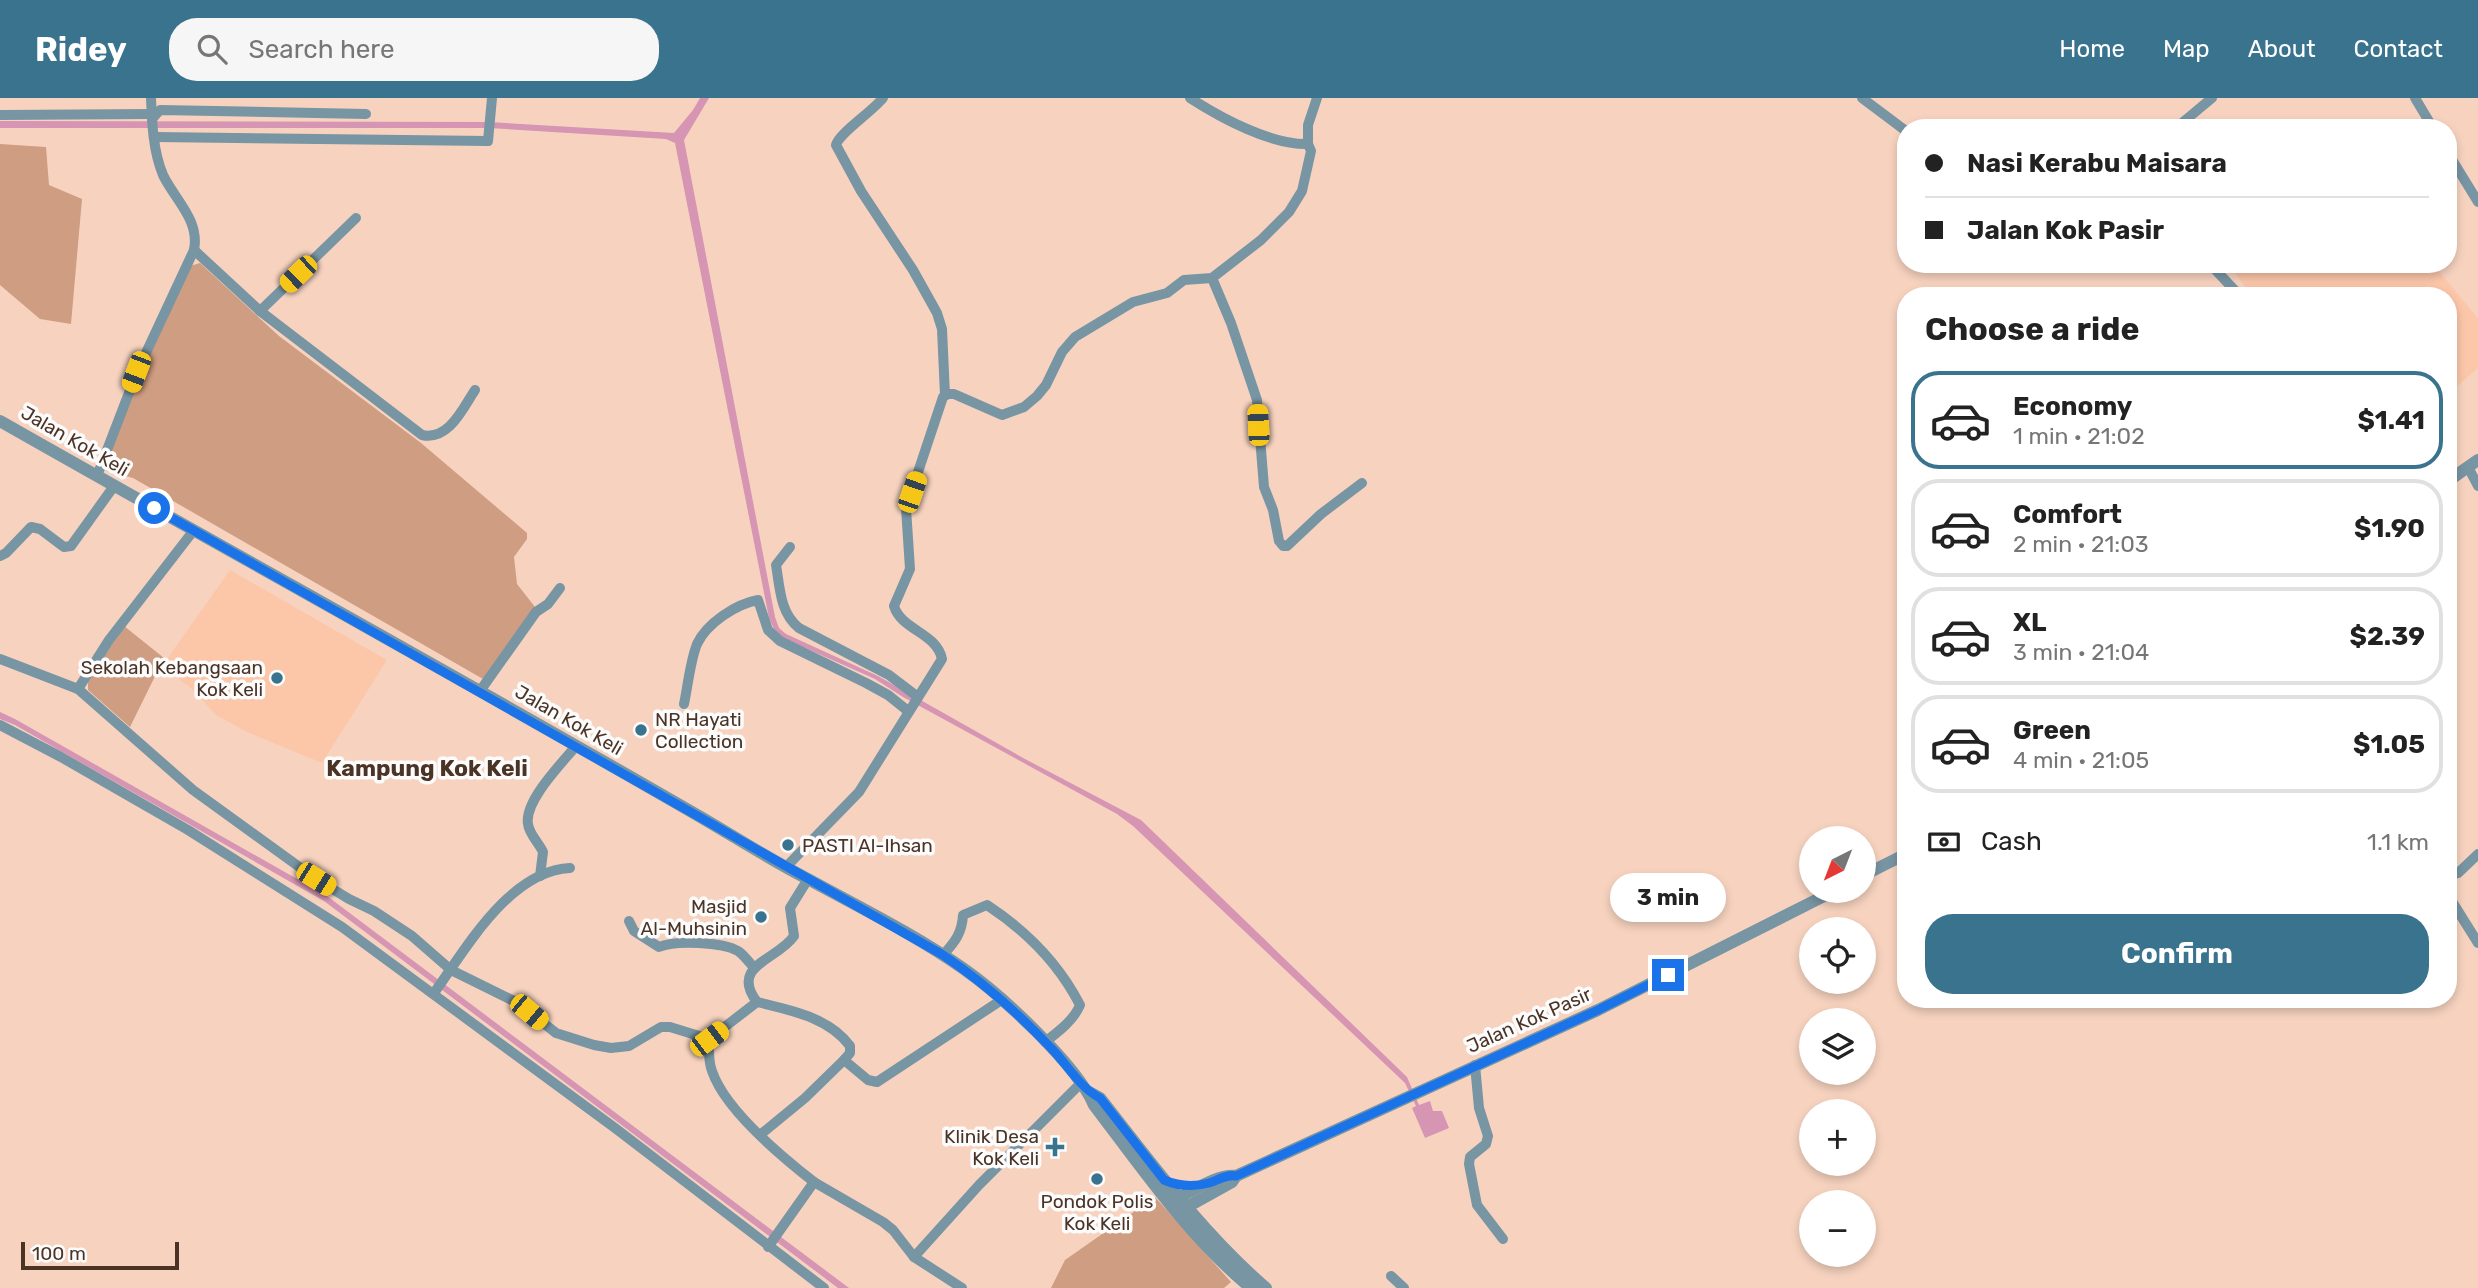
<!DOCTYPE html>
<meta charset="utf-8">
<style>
:root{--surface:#fff;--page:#f6f6f6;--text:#222;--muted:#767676;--line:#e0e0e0;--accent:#3a738d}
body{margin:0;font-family:Rubik,sans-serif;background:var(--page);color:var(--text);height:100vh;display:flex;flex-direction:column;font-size:26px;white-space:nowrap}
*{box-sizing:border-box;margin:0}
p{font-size:23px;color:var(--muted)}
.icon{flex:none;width:38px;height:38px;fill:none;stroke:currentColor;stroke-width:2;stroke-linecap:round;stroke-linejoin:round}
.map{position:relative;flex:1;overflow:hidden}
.side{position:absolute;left:1897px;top:189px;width:560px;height:721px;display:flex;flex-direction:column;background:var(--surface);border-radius:28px;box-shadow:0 4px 10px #0003}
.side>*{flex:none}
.hud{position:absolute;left:1897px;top:21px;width:560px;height:154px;border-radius:28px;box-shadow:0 4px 10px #0003;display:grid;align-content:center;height:154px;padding:0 28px;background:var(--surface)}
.needle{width:46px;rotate:222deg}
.fabs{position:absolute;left:1799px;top:728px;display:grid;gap:14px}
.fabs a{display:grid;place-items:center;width:77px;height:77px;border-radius:50%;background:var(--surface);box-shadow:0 4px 10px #0003;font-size:35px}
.scale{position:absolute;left:21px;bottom:18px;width:158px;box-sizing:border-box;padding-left:7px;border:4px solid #4b3326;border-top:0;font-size:19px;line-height:24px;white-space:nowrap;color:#4b3326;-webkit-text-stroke:5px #fcfcfc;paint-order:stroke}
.end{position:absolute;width:32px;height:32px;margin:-16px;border:9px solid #1a73e8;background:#fff;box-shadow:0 0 0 4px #fff}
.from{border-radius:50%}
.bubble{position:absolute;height:49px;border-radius:24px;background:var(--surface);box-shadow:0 4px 10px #0003;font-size:23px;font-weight:700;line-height:49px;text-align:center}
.car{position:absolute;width:21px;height:42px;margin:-21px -10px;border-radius:9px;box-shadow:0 0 5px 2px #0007;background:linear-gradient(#f5c518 24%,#345 0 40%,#f5c518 0 76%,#345 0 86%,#f5c518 0)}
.hud b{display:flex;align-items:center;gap:24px;height:66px;font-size:26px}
.hud b+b{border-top:2px solid var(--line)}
.hud i{width:18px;height:18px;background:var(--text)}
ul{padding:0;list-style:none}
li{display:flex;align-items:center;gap:21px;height:98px;margin:0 14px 10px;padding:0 14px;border:4px solid var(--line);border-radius:28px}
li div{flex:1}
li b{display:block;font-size:26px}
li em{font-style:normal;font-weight:700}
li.current{border-color:var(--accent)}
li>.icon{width:63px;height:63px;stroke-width:1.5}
h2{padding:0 28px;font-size:32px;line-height:84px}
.pay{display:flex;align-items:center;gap:18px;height:77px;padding:0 28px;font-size:26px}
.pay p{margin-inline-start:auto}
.cta{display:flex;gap:14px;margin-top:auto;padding:14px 28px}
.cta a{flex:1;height:80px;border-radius:28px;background:var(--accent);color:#fff;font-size:28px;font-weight:700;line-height:80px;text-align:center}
header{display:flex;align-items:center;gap:42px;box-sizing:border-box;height:98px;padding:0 35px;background:var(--accent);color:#fff}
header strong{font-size:33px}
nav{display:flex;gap:38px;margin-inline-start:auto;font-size:24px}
.search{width:490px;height:63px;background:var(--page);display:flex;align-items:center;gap:18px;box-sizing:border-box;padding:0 24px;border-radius:28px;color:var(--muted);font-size:26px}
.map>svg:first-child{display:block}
.built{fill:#fcc6a9}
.green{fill:#cf9d81}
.water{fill:#d695b3}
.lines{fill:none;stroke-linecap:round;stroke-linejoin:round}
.minor{stroke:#7895a4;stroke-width:10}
.tertiary{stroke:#7895a4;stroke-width:12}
.route{stroke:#1a73e8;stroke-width:9}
.poi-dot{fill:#3a738d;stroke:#fcfcfc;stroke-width:2.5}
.labels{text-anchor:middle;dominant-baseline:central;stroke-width:7;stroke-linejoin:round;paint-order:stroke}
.street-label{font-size:19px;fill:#4b3326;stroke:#fcfcfc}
.poi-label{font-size:19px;fill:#4b3326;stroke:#fcfcfc;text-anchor:end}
.quarter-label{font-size:23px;font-weight:bold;fill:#4b3326;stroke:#fcfcfc}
</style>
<header>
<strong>Ridey</strong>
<div class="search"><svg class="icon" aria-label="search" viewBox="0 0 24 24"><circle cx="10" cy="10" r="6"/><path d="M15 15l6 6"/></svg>Search here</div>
<nav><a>Home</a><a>Map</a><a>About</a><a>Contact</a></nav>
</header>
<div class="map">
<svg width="2478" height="1190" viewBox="0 0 2478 1190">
<rect width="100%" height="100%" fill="#f7d3bf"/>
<!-- built -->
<g class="built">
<path d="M2228,166H2433L2478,220V270L2448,296V198H2252Z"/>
<path d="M230,472L387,562L322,665L247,634L216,617L192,591L162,568Z"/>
</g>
<!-- green -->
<g class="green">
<path d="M0,46L46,49L49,87L82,101L71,226L40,221L0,187Z"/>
<path d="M200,165L279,238L421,345L527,435V441L514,459L517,486L535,509L483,581L133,380L103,372L137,282L190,168Z"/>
<path d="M124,528L164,560L130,629L88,592V583Z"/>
<path d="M1155,1099L1231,1184L1224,1190H1051L1065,1162Z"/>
</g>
<!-- water -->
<g class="water">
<path d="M700,0H709L684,42L775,519L779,530L786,536L878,578L1025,661L1141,722L1407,979L1419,1007L1430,1003L1433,1013H1442L1449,1030L1425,1040L1412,1010L1416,1008L1405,985L1133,728L1117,716L903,599L875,581L783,540L774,531L769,520L675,45L666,41L489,30H0V23L489,24L674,35L693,12Z"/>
<path d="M0,614L15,621L327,798L849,1190H838L324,803L15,627L0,621Z"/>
</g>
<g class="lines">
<!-- minor -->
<g class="minor">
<path d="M883,0C872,14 839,35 836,47L861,93L913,172L937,215L942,231L945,297"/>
<path d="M1862,0L1906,33"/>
<path d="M2415,0L2433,30"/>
<path d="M0,17L152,16"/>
<path d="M152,21L160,12L366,16"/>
<path d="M2176,30L2212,0"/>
<path d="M154,39L488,43L492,0"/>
<path d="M1308,46V27L1317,0"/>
<path d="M2448,55L2478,104"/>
<path d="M194,152L260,213L422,337C449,343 463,310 475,292"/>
<path d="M2210,166L2240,198"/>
<path d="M1212,180L1231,225L1257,302L1264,389L1273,412L1279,443L1283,448H1287L1321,416L1362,385"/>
<path d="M260,213L356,120"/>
<path d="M1903,323L1906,325"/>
<path d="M2468,369L2478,388"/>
<path d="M97,378L137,274L194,152C200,122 175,102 163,77C153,53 152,25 151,0"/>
<path d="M790,449L776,467C780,490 780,515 799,530L889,577L918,599"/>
<path d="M0,458L6,455L31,429L40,431L64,449L71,448L114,388"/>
<path d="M0,561L78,591L193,692L316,781L349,801L374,813L412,838L451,872L518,905L556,935L594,947L611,950L629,948L661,929H670L709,941"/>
<path d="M78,591L109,542L194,432"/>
<path d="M480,593L536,514L548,506L560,490"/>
<path d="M684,606C688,587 690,564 697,546C707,525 736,506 758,502L768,532L780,543L866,585L888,597L908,613"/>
<path d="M0,627L61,659L188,732L342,829L615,1030L824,1190"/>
<path d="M786,769L859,694L942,561C937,535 901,532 894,508L910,471L906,410L943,299L948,296H954L1002,317L1024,309L1037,298L1046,287L1062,254L1075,239L1133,204L1167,195L1184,182L1212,180L1261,142L1289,114L1302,93L1311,53L1308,46C1271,47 1221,20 1190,0"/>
<path d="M540,778L543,754C539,745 529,736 528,726C524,703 562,665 576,648"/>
<path d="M2448,778L2458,775L2478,756"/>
<path d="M808,781L790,810L794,838C778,862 729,867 757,904C789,912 829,919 850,948V955L844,962"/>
<path d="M2448,797L2478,845"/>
<path d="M629,823L634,833L659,849C675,842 722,844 738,853C744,857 749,864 754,870"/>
<path d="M943,857C955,844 962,835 963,817L987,807C1025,832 1059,866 1080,907C1074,922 1058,934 1045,944"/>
<path d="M434,895C466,851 509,773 570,770"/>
<path d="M709,941C709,952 708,963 712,973C725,1012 782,1059 814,1084"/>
<path d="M709,941L757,904"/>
<path d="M1475,967L1479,1010L1488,1038L1486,1046L1470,1059L1469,1066L1477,1107L1503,1141"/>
<path d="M760,1037L805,1000L844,962L868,982L877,984L1003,901"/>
<path d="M768,1149L814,1084L883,1124L893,1132L914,1159L962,1190"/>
<path d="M914,1159L979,1087L1081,985"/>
<path d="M1391,1178L1404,1190"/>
</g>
<!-- tertiary -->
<g class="tertiary">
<path d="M0,323C234,456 471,586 704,721C738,741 771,762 806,780C859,809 914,836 964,871C1001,897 1076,966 1094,1007C1142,1070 1189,1139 1251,1190"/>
<path d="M2448,383L2478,362"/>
<path d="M1864,777L1906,756"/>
<path d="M1089,994L1100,1000C1152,1066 1202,1135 1266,1190"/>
<path d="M1180,1106V1099C1196,1091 1218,1076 1236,1078L1598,912L1834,793"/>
<path d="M1180,1106L1187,1109L1232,1084L1236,1078"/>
</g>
</g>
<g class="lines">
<!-- route -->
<path class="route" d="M154,410L943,857C983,884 1018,915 1051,950C1067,966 1079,989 1100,1000L1164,1082C1178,1088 1194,1089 1209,1085C1219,1082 1226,1076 1236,1078L1598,912L1668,877"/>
</g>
<!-- markers -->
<g class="poi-dot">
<circle cx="277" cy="580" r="7"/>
<circle cx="641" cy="632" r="7"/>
<circle cx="788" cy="747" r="7"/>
<circle cx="761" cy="819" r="7"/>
<path d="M1051.5 1038.5h7v7h7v7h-7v7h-7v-7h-7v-7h7z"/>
<circle cx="1097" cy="1081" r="7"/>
</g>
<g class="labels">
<!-- street labels -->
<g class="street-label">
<text transform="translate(75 343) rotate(30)">Jalan Kok Keli</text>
<text transform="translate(569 622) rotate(30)">Jalan Kok Keli</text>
<text transform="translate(1529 922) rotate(-24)">Jalan Kok Pasir</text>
</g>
<!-- poi labels -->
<g class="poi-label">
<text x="263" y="569">Sekolah Kebangsaan<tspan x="263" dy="22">Kok Keli</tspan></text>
<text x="655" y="621" text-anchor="start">NR Hayati<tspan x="655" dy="22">Collection</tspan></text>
<text x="802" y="747" text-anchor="start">PASTI Al-Ihsan</text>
<text x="747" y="808">Masjid<tspan x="747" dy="22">Al-Muhsinin</tspan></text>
<text x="1039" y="1038">Klinik Desa<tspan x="1039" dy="22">Kok Keli</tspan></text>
<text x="1097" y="1103" text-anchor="middle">Pondok Polis<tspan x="1097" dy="22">Kok Keli</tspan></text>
</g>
<!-- quarter labels -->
<g class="quarter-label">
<text x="427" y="670">Kampung Kok Keli</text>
</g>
</g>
</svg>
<div class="fabs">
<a><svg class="needle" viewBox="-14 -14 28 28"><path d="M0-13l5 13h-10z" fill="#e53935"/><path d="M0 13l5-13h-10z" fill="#767676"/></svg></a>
<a><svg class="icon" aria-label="locate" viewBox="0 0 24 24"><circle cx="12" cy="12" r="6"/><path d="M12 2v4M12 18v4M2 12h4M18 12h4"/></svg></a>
<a><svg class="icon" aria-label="layers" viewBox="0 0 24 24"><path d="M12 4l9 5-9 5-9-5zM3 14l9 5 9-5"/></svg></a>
<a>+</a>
<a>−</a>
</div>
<div class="scale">100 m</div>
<i class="end from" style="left:154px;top:410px"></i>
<i class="end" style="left:1668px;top:877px"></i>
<div class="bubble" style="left:1610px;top:775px;width:116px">3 min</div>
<i class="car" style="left:298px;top:176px;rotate:226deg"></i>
<i class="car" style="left:136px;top:274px;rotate:201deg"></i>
<i class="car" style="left:1258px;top:327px;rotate:357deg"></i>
<i class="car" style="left:912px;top:394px;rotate:19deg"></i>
<i class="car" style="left:316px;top:781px;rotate:122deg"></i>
<i class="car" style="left:529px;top:914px;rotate:130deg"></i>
<i class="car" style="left:709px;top:941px;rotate:53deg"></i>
<div class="hud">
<b><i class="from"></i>Nasi Kerabu Maisara</b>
<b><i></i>Jalan Kok Pasir</b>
</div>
<section class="side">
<h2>Choose a ride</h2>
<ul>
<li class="current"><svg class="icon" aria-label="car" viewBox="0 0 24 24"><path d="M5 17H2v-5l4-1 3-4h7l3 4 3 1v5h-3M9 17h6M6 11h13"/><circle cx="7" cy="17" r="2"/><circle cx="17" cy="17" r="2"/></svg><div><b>Economy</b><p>1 min · 21:02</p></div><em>$1.41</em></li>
<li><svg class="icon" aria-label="car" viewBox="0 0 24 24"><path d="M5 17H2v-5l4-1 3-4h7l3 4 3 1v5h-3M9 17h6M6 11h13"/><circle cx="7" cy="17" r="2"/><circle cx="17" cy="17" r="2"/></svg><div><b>Comfort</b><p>2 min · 21:03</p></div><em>$1.90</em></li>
<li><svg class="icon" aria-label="car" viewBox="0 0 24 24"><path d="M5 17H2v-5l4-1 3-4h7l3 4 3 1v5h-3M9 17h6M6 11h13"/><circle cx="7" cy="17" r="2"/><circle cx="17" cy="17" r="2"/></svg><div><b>XL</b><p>3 min · 21:04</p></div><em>$2.39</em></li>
<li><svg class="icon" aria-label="car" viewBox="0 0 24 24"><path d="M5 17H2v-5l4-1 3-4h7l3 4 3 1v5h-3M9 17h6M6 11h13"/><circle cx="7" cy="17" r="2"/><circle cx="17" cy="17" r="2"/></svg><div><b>Green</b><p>4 min · 21:05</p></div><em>$1.05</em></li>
</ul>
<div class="pay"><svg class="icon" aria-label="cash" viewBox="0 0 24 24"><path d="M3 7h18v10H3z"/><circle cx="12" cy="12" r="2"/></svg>Cash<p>1.1 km</p></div>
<div class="cta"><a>Confirm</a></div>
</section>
</div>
